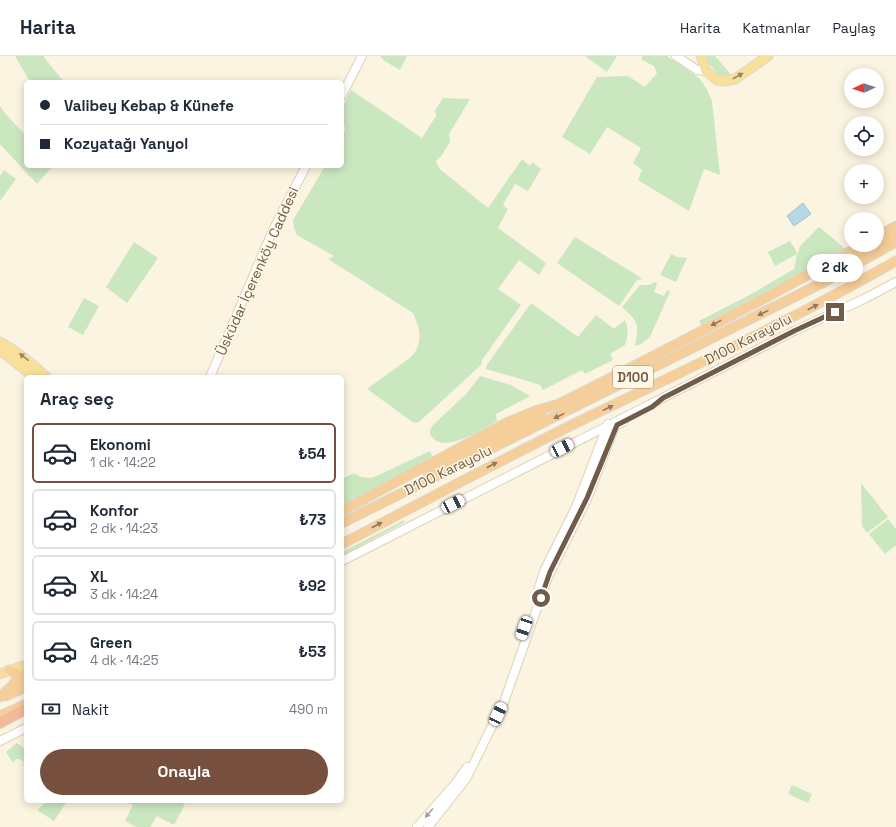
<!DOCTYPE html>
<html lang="tr">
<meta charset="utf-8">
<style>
:root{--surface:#fff;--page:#f6f6f7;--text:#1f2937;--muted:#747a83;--line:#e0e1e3;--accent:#764f3f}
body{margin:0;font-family:"Space Grotesk",sans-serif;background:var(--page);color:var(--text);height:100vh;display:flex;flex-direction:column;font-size:15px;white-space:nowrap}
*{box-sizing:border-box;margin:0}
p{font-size:13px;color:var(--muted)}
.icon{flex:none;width:22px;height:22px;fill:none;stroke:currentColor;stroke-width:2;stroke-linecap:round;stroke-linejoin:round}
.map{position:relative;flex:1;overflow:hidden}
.side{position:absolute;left:24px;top:319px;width:320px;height:428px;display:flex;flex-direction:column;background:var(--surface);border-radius:6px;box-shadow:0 2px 10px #0003}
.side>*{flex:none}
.top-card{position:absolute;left:24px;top:24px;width:320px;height:88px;border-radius:6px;box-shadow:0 2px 10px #0003;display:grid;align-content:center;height:88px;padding:0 16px;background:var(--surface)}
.needle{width:26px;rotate:266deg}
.controls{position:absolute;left:844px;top:12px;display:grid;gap:8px}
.controls a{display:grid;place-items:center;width:40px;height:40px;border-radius:50%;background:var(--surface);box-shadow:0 2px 10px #0003;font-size:20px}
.end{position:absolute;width:18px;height:18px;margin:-9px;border:5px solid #705c49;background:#fff;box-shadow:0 0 0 2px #fff}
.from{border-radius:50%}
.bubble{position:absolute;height:28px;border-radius:14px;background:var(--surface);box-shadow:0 2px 10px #0003;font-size:13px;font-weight:600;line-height:28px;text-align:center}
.car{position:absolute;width:12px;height:24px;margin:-12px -6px;border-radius:5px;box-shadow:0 0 3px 1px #0007;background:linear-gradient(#fff 24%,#345 0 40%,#fff 0 76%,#345 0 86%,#fff 0)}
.top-card b{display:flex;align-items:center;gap:14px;height:38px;font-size:15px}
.top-card b+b{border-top:1px solid var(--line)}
.top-card i{width:10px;height:10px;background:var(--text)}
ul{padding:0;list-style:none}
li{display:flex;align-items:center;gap:12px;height:60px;margin:0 8px 6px;padding:0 8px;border:2px solid var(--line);border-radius:6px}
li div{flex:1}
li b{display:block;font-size:15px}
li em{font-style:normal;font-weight:600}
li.selected{border-color:var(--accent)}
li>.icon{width:36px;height:36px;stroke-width:1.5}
h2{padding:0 16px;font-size:18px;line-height:48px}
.pay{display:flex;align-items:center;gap:10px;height:44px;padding:0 16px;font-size:15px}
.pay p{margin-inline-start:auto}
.cta{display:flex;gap:8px;margin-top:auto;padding:8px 16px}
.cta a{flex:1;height:46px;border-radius:24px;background:var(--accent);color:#fff;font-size:16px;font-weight:600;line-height:46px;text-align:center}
header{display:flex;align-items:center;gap:24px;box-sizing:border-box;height:56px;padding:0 20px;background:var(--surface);border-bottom:1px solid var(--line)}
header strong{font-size:19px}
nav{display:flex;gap:22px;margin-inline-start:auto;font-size:14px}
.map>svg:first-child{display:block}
.green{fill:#cbe7c0}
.water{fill:#b6d7e3;stroke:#9dc5d4}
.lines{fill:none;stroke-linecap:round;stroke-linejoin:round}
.secondary-casing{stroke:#e0d0b8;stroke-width:10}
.primary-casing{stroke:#ddd8d3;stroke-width:11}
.trunk-casing{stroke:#ddd8d3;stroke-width:11}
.motorway-casing{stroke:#ddd8d3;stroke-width:12}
.secondary{stroke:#fff;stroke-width:8}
.primary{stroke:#f8e09a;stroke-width:9}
.trunk{stroke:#f6ce9a;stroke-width:9}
.motorway{stroke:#f3bb99;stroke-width:10}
.oneway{fill:#998461}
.oneway2{fill:#92785d}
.oneway3{fill:#a99d92}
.route{stroke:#705c49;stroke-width:5}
.labels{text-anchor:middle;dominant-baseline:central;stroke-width:3;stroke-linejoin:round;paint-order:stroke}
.shield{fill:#fef8e6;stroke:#9b8b78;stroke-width:1}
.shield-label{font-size:13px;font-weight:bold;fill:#705c49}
.street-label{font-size:14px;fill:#705c49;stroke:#fef8e6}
</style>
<header>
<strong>Harita</strong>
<nav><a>Harita</a><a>Katmanlar</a><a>Paylaş</a></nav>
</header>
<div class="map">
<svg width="896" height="771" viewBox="0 0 896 771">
<rect width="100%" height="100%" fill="#fbf4e0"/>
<!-- green -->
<g class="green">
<path d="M15,0H43L64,26H30Z"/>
<path d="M380,0H407L400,14L383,4Z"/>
<path d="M585,0H617L607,16Z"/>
<path d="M642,0H667L699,22L706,32L712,45L720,119L704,113L689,155L638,124L642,114L633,107L641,92L607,71L590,98L562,81L597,21L628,20L645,31L657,17L654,10L642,4Z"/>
<path d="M706,0H715L733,21H720L707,5Z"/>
<path d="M351,34L422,82L436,60L435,54L443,42L470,43L449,78L450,86L442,99L436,105L438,110L441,114L488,152L522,103L530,110L532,106L541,113L528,135L515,128L503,149L508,153L498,172L546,207L539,219L519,204L498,233L521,249L482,304L481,309L419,366L414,367L367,333L411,301C424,287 420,272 413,257L328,203L334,200L297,179L294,172L293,164L324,112L323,110H342V78L345,74L344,67L342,65V53Z"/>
<path d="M0,50L3,55L26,80V110H53L37,128L0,88Z"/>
<path d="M4,114L16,123L0,145V120Z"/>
<path d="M819,171L847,194L703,272L699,265L755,236L794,213L797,198L775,210L768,196L790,185L798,198L800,190Z"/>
<path d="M575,181L643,223L637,224L619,250L557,207Z"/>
<path d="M134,186L158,202L127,247L106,231Z"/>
<path d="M671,198L677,201L687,202L676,226L660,219Z"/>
<path d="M655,226L657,228L654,236L664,240L667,234L670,236L650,281L641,288L635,290C639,267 639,267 622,251L640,229H649Z"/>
<path d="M84,242L99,250L83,279L68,271Z"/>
<path d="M531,247L578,281L596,259L614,273L625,264C629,273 628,280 625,289L610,298L613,304L585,318L582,314L543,334L540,329L531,326L486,313L487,309Z"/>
<path d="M480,320L511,329L530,340L496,358L497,365C483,373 446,398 432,381C429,378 430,374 432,370L466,338Z"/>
<path d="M430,395L432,399L429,404L342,455V423L354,417L361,421L372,422Z"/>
<path d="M861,427L888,461L867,477L862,470Z"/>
<path d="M888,463L896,473V489L885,498L869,478Z"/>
<path d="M404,464L405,466L342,500V496Z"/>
<path d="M17,687L26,694V709L23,710L24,706L20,703H16L13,707L6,696Z"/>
<path d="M792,729L812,738L808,747L788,738Z"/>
<path d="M47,745H67L54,765L37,754Z"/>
<path d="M126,745H179L185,748L174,769L157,760L150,771H136L125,765L133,749Z"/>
</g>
<!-- water -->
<path class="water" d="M803,147L811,158L794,170L787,160Z"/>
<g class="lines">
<defs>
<g id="secondary">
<path d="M676,0L697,14L706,15"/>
<path d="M342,39L362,0"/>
<path d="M210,321L273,174L306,110"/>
<path d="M342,505L794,275L864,243L896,226"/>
<path d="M539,531L545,513L576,451L608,368"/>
<path d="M0,685L26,672"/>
<path d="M417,771L456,727L467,711"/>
<path d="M428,771L466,723L504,646L548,521L587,443L615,370L623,366"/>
</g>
<g id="primary">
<path d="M701,0L706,15L717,24L724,25L735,23L768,0"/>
<path d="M0,286C17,296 32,307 46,321"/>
<path d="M0,294L34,321"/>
<path d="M0,618L26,609"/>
</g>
<g id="trunk">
<path d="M877,181L896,170"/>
<path d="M835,210L896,179"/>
<path d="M428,417L541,358"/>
<path d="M342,455L506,367L535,355L559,348L642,306L769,240L862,189"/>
<path d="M342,467L824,226L896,186"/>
<path d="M342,488C421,447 499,405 578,366C685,314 793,264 896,205"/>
<path d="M9,614L16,617L17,622L13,629"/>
<path d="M6,640L26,631"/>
<path d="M0,641L26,617"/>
<path d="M0,660L26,648"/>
</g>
<path id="motorway" d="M0,667L26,653"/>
</defs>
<!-- secondary casing -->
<use href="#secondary" class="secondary-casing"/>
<!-- primary casing -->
<use href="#primary" class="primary-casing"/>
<!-- trunk casing -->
<use href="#trunk" class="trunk-casing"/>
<!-- motorway casing -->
<use href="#motorway" class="motorway-casing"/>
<!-- secondary -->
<use href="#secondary" class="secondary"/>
<!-- primary -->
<use href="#primary" class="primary"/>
<!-- trunk -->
<use href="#trunk" class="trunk"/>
<!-- motorway -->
<use href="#motorway" class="motorway"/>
</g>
<!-- one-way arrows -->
<defs><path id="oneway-solid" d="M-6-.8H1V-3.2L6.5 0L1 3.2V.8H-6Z"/></defs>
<g class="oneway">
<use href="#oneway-solid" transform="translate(738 20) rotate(-29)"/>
<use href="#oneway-solid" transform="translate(24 301) rotate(-142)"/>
</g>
<g class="oneway2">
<use href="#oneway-solid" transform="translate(813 251) rotate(-27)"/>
<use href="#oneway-solid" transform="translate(763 257) rotate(154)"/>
<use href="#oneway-solid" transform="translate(716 267) rotate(153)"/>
<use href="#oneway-solid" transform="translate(608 352) rotate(-26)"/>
<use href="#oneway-solid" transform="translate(559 360) rotate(154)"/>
<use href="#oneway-solid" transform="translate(492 409) rotate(-28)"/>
<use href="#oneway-solid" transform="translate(377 469) rotate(-28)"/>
</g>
<use class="oneway3" href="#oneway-solid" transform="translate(429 757) rotate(131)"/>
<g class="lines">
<!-- route -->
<path class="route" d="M541,542L550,516L587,442L617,369L652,351L663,342L794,275L835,256"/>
</g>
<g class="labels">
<!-- shield labels -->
<rect class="shield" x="613" y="310" width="40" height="22" rx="3"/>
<g class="shield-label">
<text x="633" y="321">D100</text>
</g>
<!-- street labels -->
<g class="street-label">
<text transform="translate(257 215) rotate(-66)">Üsküdar İçerenköy Caddesi</text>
<text transform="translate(748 283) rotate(-27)">D100 Karayolu</text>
<text transform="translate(448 414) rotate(-26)">D100 Karayolu</text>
</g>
</g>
</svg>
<div class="controls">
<a><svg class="needle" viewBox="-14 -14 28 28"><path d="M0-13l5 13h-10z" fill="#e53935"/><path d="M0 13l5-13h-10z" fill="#747a83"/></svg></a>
<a><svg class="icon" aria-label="locate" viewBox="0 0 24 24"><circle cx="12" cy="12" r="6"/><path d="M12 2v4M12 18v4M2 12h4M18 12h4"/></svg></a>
<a>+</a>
<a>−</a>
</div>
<i class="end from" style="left:541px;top:542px"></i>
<i class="end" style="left:835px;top:256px"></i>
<div class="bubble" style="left:807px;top:198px;width:56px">2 dk</div>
<i class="car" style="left:562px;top:392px;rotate:63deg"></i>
<i class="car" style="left:453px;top:448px;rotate:63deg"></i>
<i class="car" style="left:524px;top:572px;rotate:199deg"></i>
<i class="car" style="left:498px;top:658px;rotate:25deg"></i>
<div class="top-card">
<b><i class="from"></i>Valibey Kebap &amp; Künefe</b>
<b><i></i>Kozyatağı Yanyol</b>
</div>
<section class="side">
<h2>Araç seç</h2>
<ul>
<li class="selected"><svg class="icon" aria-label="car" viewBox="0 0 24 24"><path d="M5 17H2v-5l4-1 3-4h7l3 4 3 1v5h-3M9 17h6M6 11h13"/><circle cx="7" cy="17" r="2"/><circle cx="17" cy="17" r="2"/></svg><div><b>Ekonomi</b><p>1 dk · 14:22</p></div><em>₺54</em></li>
<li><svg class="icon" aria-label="car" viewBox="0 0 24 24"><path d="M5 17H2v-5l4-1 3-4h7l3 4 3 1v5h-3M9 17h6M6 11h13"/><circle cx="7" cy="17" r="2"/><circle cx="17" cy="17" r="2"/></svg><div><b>Konfor</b><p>2 dk · 14:23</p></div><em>₺73</em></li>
<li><svg class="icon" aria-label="car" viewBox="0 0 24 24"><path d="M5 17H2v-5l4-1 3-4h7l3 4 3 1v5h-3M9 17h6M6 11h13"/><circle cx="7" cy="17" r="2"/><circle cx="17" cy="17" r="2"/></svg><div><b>XL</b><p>3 dk · 14:24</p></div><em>₺92</em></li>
<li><svg class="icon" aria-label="car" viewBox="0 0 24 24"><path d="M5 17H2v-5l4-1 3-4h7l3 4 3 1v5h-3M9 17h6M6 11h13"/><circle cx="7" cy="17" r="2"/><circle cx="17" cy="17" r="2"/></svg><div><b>Green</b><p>4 dk · 14:25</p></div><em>₺53</em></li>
</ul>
<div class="pay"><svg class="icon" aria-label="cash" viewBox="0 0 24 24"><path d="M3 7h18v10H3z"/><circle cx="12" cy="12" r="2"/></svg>Nakit<p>490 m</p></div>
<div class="cta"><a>Onayla</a></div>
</section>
</div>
